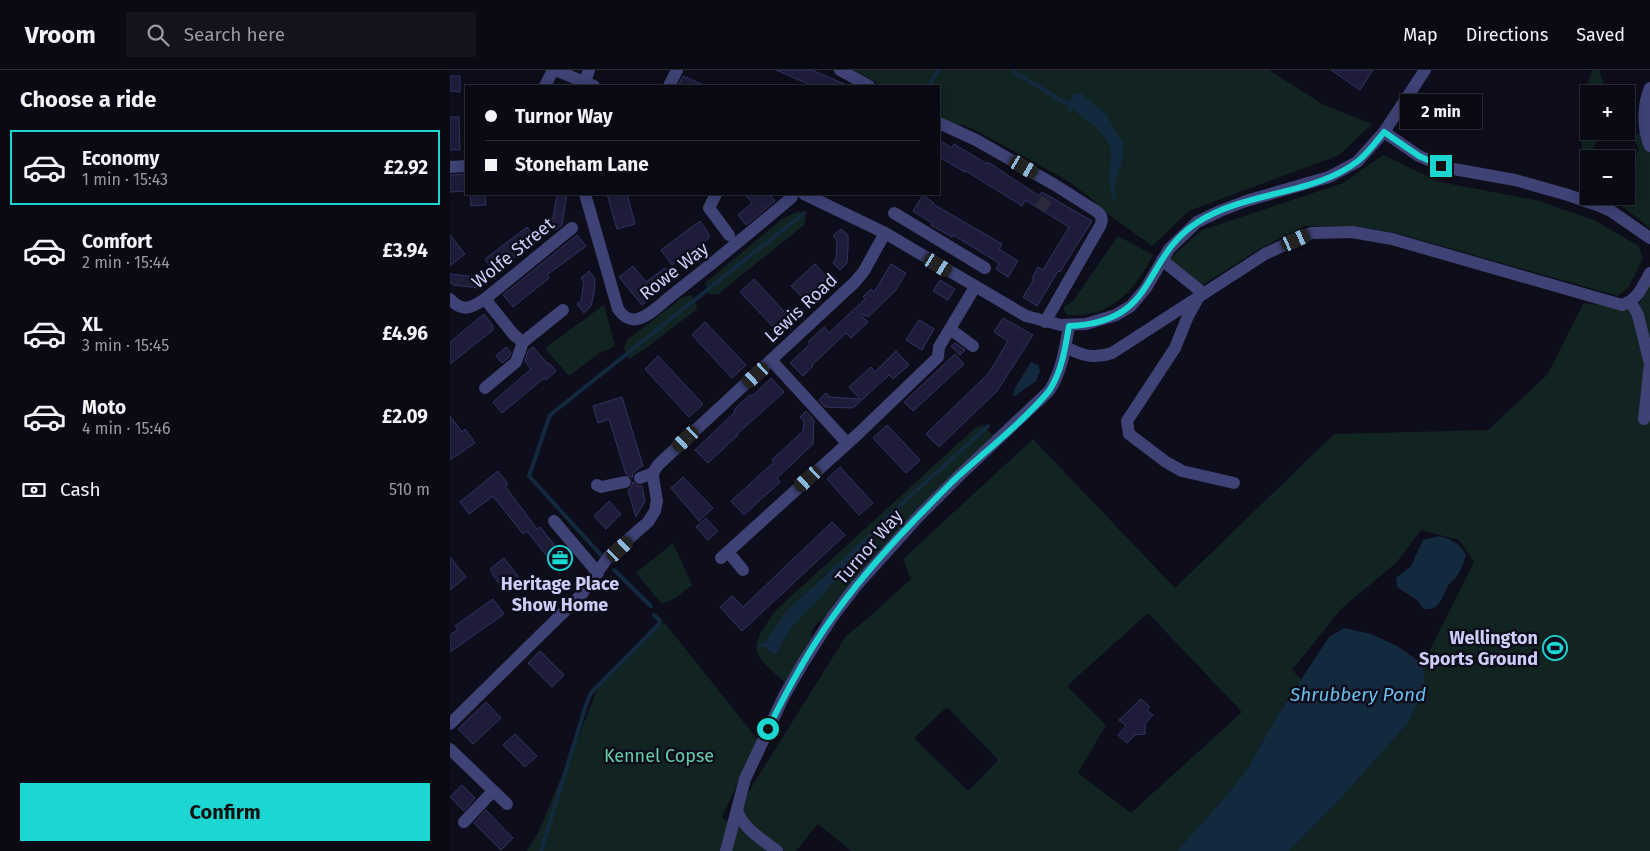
<!DOCTYPE html>
<meta charset="utf-8">
<style>
:root{--surface:#0a0a14;--page:#13131d;--text:#f1f3f6;--muted:#999aa0;--line:#2a2b34;--accent:#1cd6d2}
body{margin:0;font-family:"Fira Sans",sans-serif;background:var(--page);color:var(--text);height:100vh;display:flex;flex-direction:column;font-size:19px;white-space:nowrap}
*{box-sizing:border-box;margin:0}
p{font-size:16px;color:var(--muted)}
.icon{flex:none;width:28px;height:28px;fill:none;stroke:currentColor;stroke-width:2;stroke-linecap:round;stroke-linejoin:round}
.map{position:relative;flex:1;overflow:hidden}
.sheet{display:flex;flex-direction:column;background:var(--surface);width:450px}
.sheet>*{flex:none}
.hud{position:absolute;left:15px;top:15px;width:475px;height:110px;border-radius:0px;box-shadow:0 2px 12px #0003,0 0 0 1px var(--line);display:grid;align-content:center;height:110px;padding:0 20px;background:var(--surface)}
.buttons{position:absolute;left:1130px;top:15px;display:grid;gap:10px}
.buttons a{display:grid;place-items:center;width:55px;height:55px;border-radius:0px;background:var(--surface);box-shadow:0 2px 12px #0003,0 0 0 1px var(--line);font-size:25px}
.end{position:absolute;width:22px;height:22px;margin:-11px;border:6px solid #1cd6d2;background:#111;box-shadow:0 0 0 2px #111}
.from{border-radius:50%}
.bubble{position:absolute;height:35px;border-radius:0px;background:var(--surface);box-shadow:0 2px 12px #0003,0 0 0 1px var(--line);font-size:16px;font-weight:700;line-height:35px;text-align:center}
.car{position:absolute;width:15px;height:30px;margin:-15px -8px;border-radius:6px;box-shadow:0 0 4px 1px #0007;background:linear-gradient(#222 24%,#8ab4d8 0 40%,#222 0 76%,#8ab4d8 0 86%,#222 0)}
.hud b{display:flex;align-items:center;gap:18px;height:48px;font-size:19px}
.hud b+b{border-top:1px solid var(--line)}
.hud i{width:12px;height:12px;background:var(--text)}
ul{padding:0;list-style:none}
li{display:flex;align-items:center;gap:15px;height:75px;margin:0 10px 8px;padding:0 10px;border:2px solid transparent;border-radius:0px}
li div{flex:1}
li b{display:block;font-size:19px}
li em{font-style:normal;font-weight:700}
li.on{border-color:var(--accent)}
li>.icon{width:45px;height:45px;stroke-width:1.5}
h2{padding:0 20px;font-size:22px;line-height:60px}
.pay{display:flex;align-items:center;gap:12px;height:55px;padding:0 20px;font-size:19px}
.pay p{margin-inline-start:auto}
.cta{display:flex;gap:10px;margin-top:auto;padding:10px 20px}
.cta a{flex:1;height:58px;border-radius:0px;background:var(--accent);color:#111;font-size:20px;font-weight:700;line-height:58px;text-align:center}
header{display:flex;align-items:center;gap:30px;box-sizing:border-box;height:70px;padding:0 25px;background:var(--surface);border-bottom:1px solid var(--line)}
header strong{font-size:24px}
nav{display:flex;gap:28px;margin-inline-start:auto;font-size:18px}
.search{width:350px;height:45px;background:var(--page);display:flex;align-items:center;gap:12px;box-sizing:border-box;padding:0 18px;border-radius:0px;color:var(--muted);font-size:19px}
main{display:flex;flex:1;min-height:0}
.map>svg:first-child{display:block}
.green{fill:#112421;fill-rule:evenodd}
.water{fill:#13293e}
.lines{fill:none;stroke-linecap:round;stroke-linejoin:round}
.stream{stroke:#13293e;stroke-width:4}
.building{fill:#1e1c39;stroke:#353162}
.minor-tunnel{stroke:#2b2a3c;stroke-width:12;stroke-dasharray:12 6;stroke-linecap:butt}
.minor{stroke:#3e4274;stroke-width:12}
.route{stroke:#1cd6d2;stroke-width:6}
.labels{text-anchor:middle;dominant-baseline:central;stroke-width:5;stroke-linejoin:round;paint-order:stroke}
.street-label{font-size:18px;fill:#cdcef8;stroke:#0e0d1b}
.poi-label{font-size:18px;font-weight:bold;fill:#cdcef8;stroke:#0e0d1b}
.park-label{font-size:18px;fill:#64cea7;stroke:#0e0d1b}
.water-label{font-size:19px;font-style:italic;fill:#69beeb;stroke:#0e0d1b}
</style>
<header>
<strong>Vroom</strong>
<div class="search"><svg class="icon" aria-label="search" viewBox="0 0 24 24"><circle cx="10" cy="10" r="6"/><path d="M15 15l6 6"/></svg>Search here</div>
<nav><a>Map</a><a>Directions</a><a>Saved</a></nav>
</header>
<main>
<section class="sheet">
<h2>Choose a ride</h2>
<ul>
<li class="on"><svg class="icon" aria-label="car" viewBox="0 0 24 24"><path d="M5 17H2v-5l4-1 3-4h7l3 4 3 1v5h-3M9 17h6M6 11h13"/><circle cx="7" cy="17" r="2"/><circle cx="17" cy="17" r="2"/></svg><div><b>Economy</b><p>1 min · 15:43</p></div><em>£2.92</em></li>
<li><svg class="icon" aria-label="car" viewBox="0 0 24 24"><path d="M5 17H2v-5l4-1 3-4h7l3 4 3 1v5h-3M9 17h6M6 11h13"/><circle cx="7" cy="17" r="2"/><circle cx="17" cy="17" r="2"/></svg><div><b>Comfort</b><p>2 min · 15:44</p></div><em>£3.94</em></li>
<li><svg class="icon" aria-label="car" viewBox="0 0 24 24"><path d="M5 17H2v-5l4-1 3-4h7l3 4 3 1v5h-3M9 17h6M6 11h13"/><circle cx="7" cy="17" r="2"/><circle cx="17" cy="17" r="2"/></svg><div><b>XL</b><p>3 min · 15:45</p></div><em>£4.96</em></li>
<li><svg class="icon" aria-label="car" viewBox="0 0 24 24"><path d="M5 17H2v-5l4-1 3-4h7l3 4 3 1v5h-3M9 17h6M6 11h13"/><circle cx="7" cy="17" r="2"/><circle cx="17" cy="17" r="2"/></svg><div><b>Moto</b><p>4 min · 15:46</p></div><em>£2.09</em></li>
</ul>
<div class="pay"><svg class="icon" aria-label="cash" viewBox="0 0 24 24"><path d="M3 7h18v10H3z"/><circle cx="12" cy="12" r="2"/></svg>Cash<p>510 m</p></div>
<div class="cta"><a>Confirm</a></div>
</section>
<div class="map">
<svg width="1200" height="781" viewBox="0 0 1200 781">
<rect width="100%" height="100%" fill="#0e0d1b"/>
<!-- green -->
<g class="green">
<path d="M404,0H819L874,35L922,54L889,85L739,141L702,176L654,141L643,130L618,111L525,60L513,55H504L489,47V16H432Z"/>
<path d="M1142,0H1150V4L1154,13L1148,24H1139V61H1152L1142,80L1144,89H1139V99C1136,93 1133,87 1132,81C1129,55 1133,24 1142,0Z"/>
<path d="M1190,62L1200,81V158L1159,126H1176V98L1185,88L1189,79L1184,70L1185,65Z"/>
<path d="M933,85L990,112L1086,130L1144,150L1189,176L1193,189L1178,218L1168,226L946,163L904,156H855L811,178L751,216L719,189L752,160L893,113Z"/>
<path d="M348,141L356,147L354,155L268,224H259L255,213L331,150Z"/>
<path d="M668,166L703,185C688,213 671,238 638,244C631,245 625,246 618,245L614,241V237L623,231Z"/>
<path d="M1200,212V781H839L894,725L958,653L975,620L973,594L1024,492L1009,470L971,460L946,493L892,538L842,600L851,609L825,649L798,698L774,728L727,781H401L368,754L346,781H77L89,761L149,616L214,552L308,670L272,747L279,753L396,566L418,548L461,509L453,489L583,369L725,518L884,364L1038,360L1097,305L1134,233L1170,238L1188,237ZM698,543L792,642L681,743L628,703L656,655L617,616ZM497,637L548,690L518,721L464,668Z"/>
<path d="M241,225L246,234L247,239L196,278L179,289L174,278L177,270L233,227Z"/>
<path d="M154,235L165,276L149,283L119,306L95,278Z"/>
<path d="M532,355L543,365L374,551L368,552L361,562L362,568L336,613C300,582 297,580 326,540L525,358ZM405,486L374,524L341,558L325,584L318,581L315,572L332,547L376,503Z"/>
<path d="M223,473L242,515L225,528L212,534L186,503Z"/>
</g>
<!-- water -->
<g class="water">
<path d="M631,23L656,44L672,71L674,83L664,117H660C656,104 662,94 661,82C661,66 630,45 618,36L622,25Z"/>
<path d="M581,292L588,295L590,301L586,311L565,326L563,325C563,318 577,300 581,292Z"/>
<path d="M434,450L436,452L433,459L405,486L374,524L341,558L325,585L318,581L315,572L332,547L343,535Z"/>
<path d="M989,466C1001,469 1010,473 1016,485C1014,492 1011,501 1006,507C1004,511 1000,512 998,516C992,527 990,541 974,539L967,530L947,517L946,508L961,496L973,470Z"/>
<path d="M894,558L921,564L947,576L973,594L975,620L958,653L894,725L839,781H727L774,728L798,698L825,649L879,567Z"/>
</g>
<g class="lines">
<!-- stream -->
<g class="stream">
<path d="M564,2L619,35"/>
<path d="M478,16L489,0"/>
<path d="M619,41L621,38"/>
<path d="M663,117L664,128"/>
<path d="M434,450L538,356"/>
<path d="M150,484L79,406L100,345L354,143"/>
<path d="M164,500L201,536"/>
<path d="M311,575H316"/>
<path d="M91,781L136,635L141,623L209,554L210,551L204,545"/>
</g>
</g>
<!-- building -->
<g class="building">
<path d="M326,0H362L399,16H363Z"/>
<path d="M881,0H923L910,20Z"/>
<path d="M0,6H10V22L0,21Z"/>
<path d="M233,6L256,16H228Z"/>
<path d="M0,47H9L10,80H0Z"/>
<path d="M489,70L502,78L504,74L537,94L538,92L589,126L592,122L642,151L610,202L608,201L587,236L573,227L584,209L582,208L588,197L593,200L619,157L575,130L572,136L516,101L515,102L489,87Z"/>
<path d="M16,104V121L0,122V105Z"/>
<path d="M20,124H35L36,135L21,136Z"/>
<path d="M107,124H117L112,155L106,160L99,151L103,148Z"/>
<path d="M157,124H177L185,154L167,159Z"/>
<path d="M295,124H319L325,131L296,155L288,145L302,133Z"/>
<path d="M473,125L484,133L483,134L552,174L549,179L568,191L558,207L546,199L549,193L503,165L502,167L481,155L482,153L463,141Z"/>
<path d="M250,151L259,164V168L222,195L211,180Z"/>
<path d="M77,157L87,170L45,203L35,189Z"/>
<path d="M391,159L398,165V179L397,193L390,200L383,193L386,189L387,170L383,166Z"/>
<path d="M0,165L15,184L0,196Z"/>
<path d="M127,165L136,176L97,205L99,208L63,237L53,225Z"/>
<path d="M365,194L377,207L354,229L341,216Z"/>
<path d="M441,194L456,203L445,221L418,247L412,244L411,245L418,252L401,268L396,263L362,295L363,296L353,306L340,293L360,274L358,272L374,257L379,263L415,229L413,227L421,219L424,222Z"/>
<path d="M183,196L196,212L215,198L224,209L192,235L169,207Z"/>
<path d="M139,201L145,209L144,223L141,236L134,243L127,234L131,231L134,212L131,208Z"/>
<path d="M31,203L38,211L30,218L3,215L0,212V204L26,207Z"/>
<path d="M304,209L343,251L330,264L290,222Z"/>
<path d="M490,210L505,219L498,230L483,221Z"/>
<path d="M34,244L43,256V260L0,294V272Z"/>
<path d="M553,248L583,265L547,321L489,377L476,364L539,303L558,271L544,262Z"/>
<path d="M469,250L484,259L472,280L456,270Z"/>
<path d="M255,252L296,295L282,308L242,265Z"/>
<path d="M505,273L515,280L510,285L501,276Z"/>
<path d="M56,277L61,283L59,287L52,293L46,286Z"/>
<path d="M83,277L98,294L99,293L106,301L96,310L94,308L52,343L43,332L81,299L75,291L78,281Z"/>
<path d="M446,281L459,295L443,309L439,305L403,338L375,337L369,330L376,323L380,327L410,329L399,317L421,297L425,302Z"/>
<path d="M505,284L514,294L463,341L454,332Z"/>
<path d="M208,286L253,334L239,347L195,299Z"/>
<path d="M321,308L334,322L287,364L288,365L258,393L245,380L285,342L284,340L292,332L300,325L302,326Z"/>
<path d="M172,327L193,396L187,399V400L183,403L182,408L176,404L159,349L148,353L143,336Z"/>
<path d="M356,341L364,350L363,374L327,408L330,412L294,445L281,431L324,392L322,390L353,361L354,351L350,347Z"/>
<path d="M0,346L12,362L15,359L25,373L0,390Z"/>
<path d="M437,355L470,390L456,403L423,368Z"/>
<path d="M390,397L423,433L409,445L377,409Z"/>
<path d="M48,401L58,414L55,416L87,459L90,457L110,482L113,479L120,488L107,499L77,461L73,464L43,426L19,444L10,432Z"/>
<path d="M233,407L263,438L249,451L221,418Z"/>
<path d="M183,412L188,416H192L195,431L186,447L178,420L181,418Z"/>
<path d="M159,431L171,444L156,459L144,446Z"/>
<path d="M256,448L268,461L258,470L246,457Z"/>
<path d="M382,452L395,465L292,561L270,537L282,526L293,537Z"/>
<path d="M0,487L16,507L0,520Z"/>
<path d="M54,488L70,509L55,521L42,504L43,503L40,499Z"/>
<path d="M43,529L54,544L0,582V565L8,559L5,556Z"/>
<path d="M90,581L114,605L102,617L78,593Z"/>
<path d="M691,629L700,637L697,640L703,645L695,654V664L685,665L677,673L668,665L676,656L669,650Z"/>
<path d="M36,632L51,648L23,674L8,659Z"/>
<path d="M65,664L87,686L75,697L53,675Z"/>
<path d="M12,715L25,728L14,741L0,727Z"/>
<path d="M36,740L63,768L51,780L24,753Z"/>
</g>
<g class="lines">
<!-- minor-tunnel -->
<path class="minor-tunnel" d="M590,139L599,126"/>
<!-- minor -->
<g class="minor">
<path d="M105,0L144,16"/>
<path d="M390,0L419,16"/>
<path d="M135,12L139,0"/>
<path d="M95,16L103,0"/>
<path d="M219,16L227,0"/>
<path d="M1200,18C1193,34 1192,59 1200,76"/>
<path d="M489,53L526,70L605,115L646,141C652,145 653,150 650,156L595,252"/>
<path d="M934,62L969,86L998,98L1065,110L1118,125L1147,135L1161,141L1200,168"/>
<path d="M0,97L16,96"/>
<path d="M135,124L168,239C172,245 179,251 187,249C199,247 212,233 222,225C262,194 302,161 341,128L343,124"/>
<path d="M266,124L259,138L279,165"/>
<path d="M354,124L435,163L576,246L611,255L636,254L666,245L681,236L696,218L719,179L747,152L770,141L796,131L879,107L907,92L934,62L975,0"/>
<path d="M444,143L535,198"/>
<path d="M712,190L753,223"/>
<path d="M0,229C13,243 21,238 35,229L122,158"/>
<path d="M35,229L64,265L73,272"/>
<path d="M747,230L738,246L725,278L677,351L679,364L716,392L732,401L784,413"/>
<path d="M1181,232L1188,245L1200,294L1194,349"/>
<path d="M500,259L523,276"/>
<path d="M616,277C632,286 645,289 662,283L815,184L861,163L902,162L942,169L1172,235C1188,230 1192,217 1200,203"/>
<path d="M321,290L397,373"/>
<path d="M35,318L66,292L73,272L113,240"/>
<path d="M190,408L203,403"/>
<path d="M147,415L151,417L175,412"/>
<path d="M104,451L148,503"/>
<path d="M278,482L293,500"/>
<path d="M271,488L409,363L488,287L489,277L525,217"/>
<path d="M0,654L131,525L159,486L198,452L205,441L207,431L203,407V403L208,395L405,212L414,201L435,163"/>
<path d="M0,679L57,734"/>
<path d="M287,740C293,759 312,769 327,781"/>
<path d="M14,752L43,721"/>
<path d="M276,781L295,709L334,626L353,593L383,546L406,516L469,446L510,405L599,321C612,301 615,279 619,256"/>
</g>
</g>
<g class="lines">
<!-- route -->
<path class="route" d="M318,659C337,620 357,583 382,548C416,499 460,454 502,412C534,382 570,355 599,321C612,301 615,279 619,256C710,252 690,189 748,152C796,121 865,125 908,91C918,83 926,72 934,62L969,86L991,96"/>
</g>
<!-- icons -->
<defs>
<symbol id="office-ring" viewBox="-11 -11 22 22"><circle r="9.5" fill="#0e0d1b" stroke="#1cd6d2" stroke-width="1.5"/><path d="M-6-3h4V-5.5h4V-3h4V5H-6ZM-1-4.5V-3h2v-1.5ZM-6 0V1H6V0Z" fill="#1cd6d2"/></symbol>
<symbol id="stadium-ring" viewBox="-11 -11 22 22"><circle r="9.5" fill="#0e0d1b" stroke="#1cd6d2" stroke-width="1.5"/><path d="M0-5a6.5 5 0 1 0 0 10a6.5 5 0 1 0 0-10ZM-3.5-1.8h7v3.6h-7Z" fill="#1cd6d2"/></symbol>
</defs>
<g fill-rule="evenodd">
<use href="#office-ring" x="96" y="474" width="28" height="28"/>
<use href="#stadium-ring" x="1091" y="564" width="28" height="28"/>
</g>
<g class="labels">
<!-- street labels -->
<g class="street-label">
<text transform="translate(63 183) rotate(-39)">Wolfe Street</text>
<text transform="translate(224 201) rotate(-38)">Rowe Way</text>
<text transform="translate(351 238) rotate(-43)">Lewis Road</text>
<text transform="translate(419 477) rotate(-49)">Turnor Way</text>
</g>
<!-- poi labels -->
<g class="poi-label">
<text x="110" y="514">Heritage Place<tspan x="110" dy="21">Show Home</tspan></text>
<text x="1088" y="568" text-anchor="end">Wellington<tspan x="1088" dy="21">Sports Ground</tspan></text>
</g>
<!-- park labels -->
<g class="park-label">
<text x="209" y="686">Kennel Copse</text>
</g>
<!-- water labels -->
<g class="water-label">
<text x="908" y="624">Shrubbery Pond</text>
</g>
</g>
</svg>
<div class="buttons">
<a>+</a>
<a>−</a>
</div>
<i class="end from" style="left:318px;top:659px"></i>
<i class="end" style="left:991px;top:96px"></i>
<div class="bubble" style="left:950px;top:24px;width:82px">2 min</div>
<i class="car" style="left:574px;top:97px;rotate:120deg"></i>
<i class="car" style="left:846px;top:170px;rotate:66deg"></i>
<i class="car" style="left:488px;top:195px;rotate:121deg"></i>
<i class="car" style="left:306px;top:305px;rotate:228deg"></i>
<i class="car" style="left:236px;top:369px;rotate:227deg"></i>
<i class="car" style="left:358px;top:409px;rotate:228deg"></i>
<i class="car" style="left:170px;top:479px;rotate:47deg"></i>
<div class="hud">
<b><i class="from"></i>Turnor Way</b>
<b><i></i>Stoneham Lane</b>
</div>
</div>
</main>
